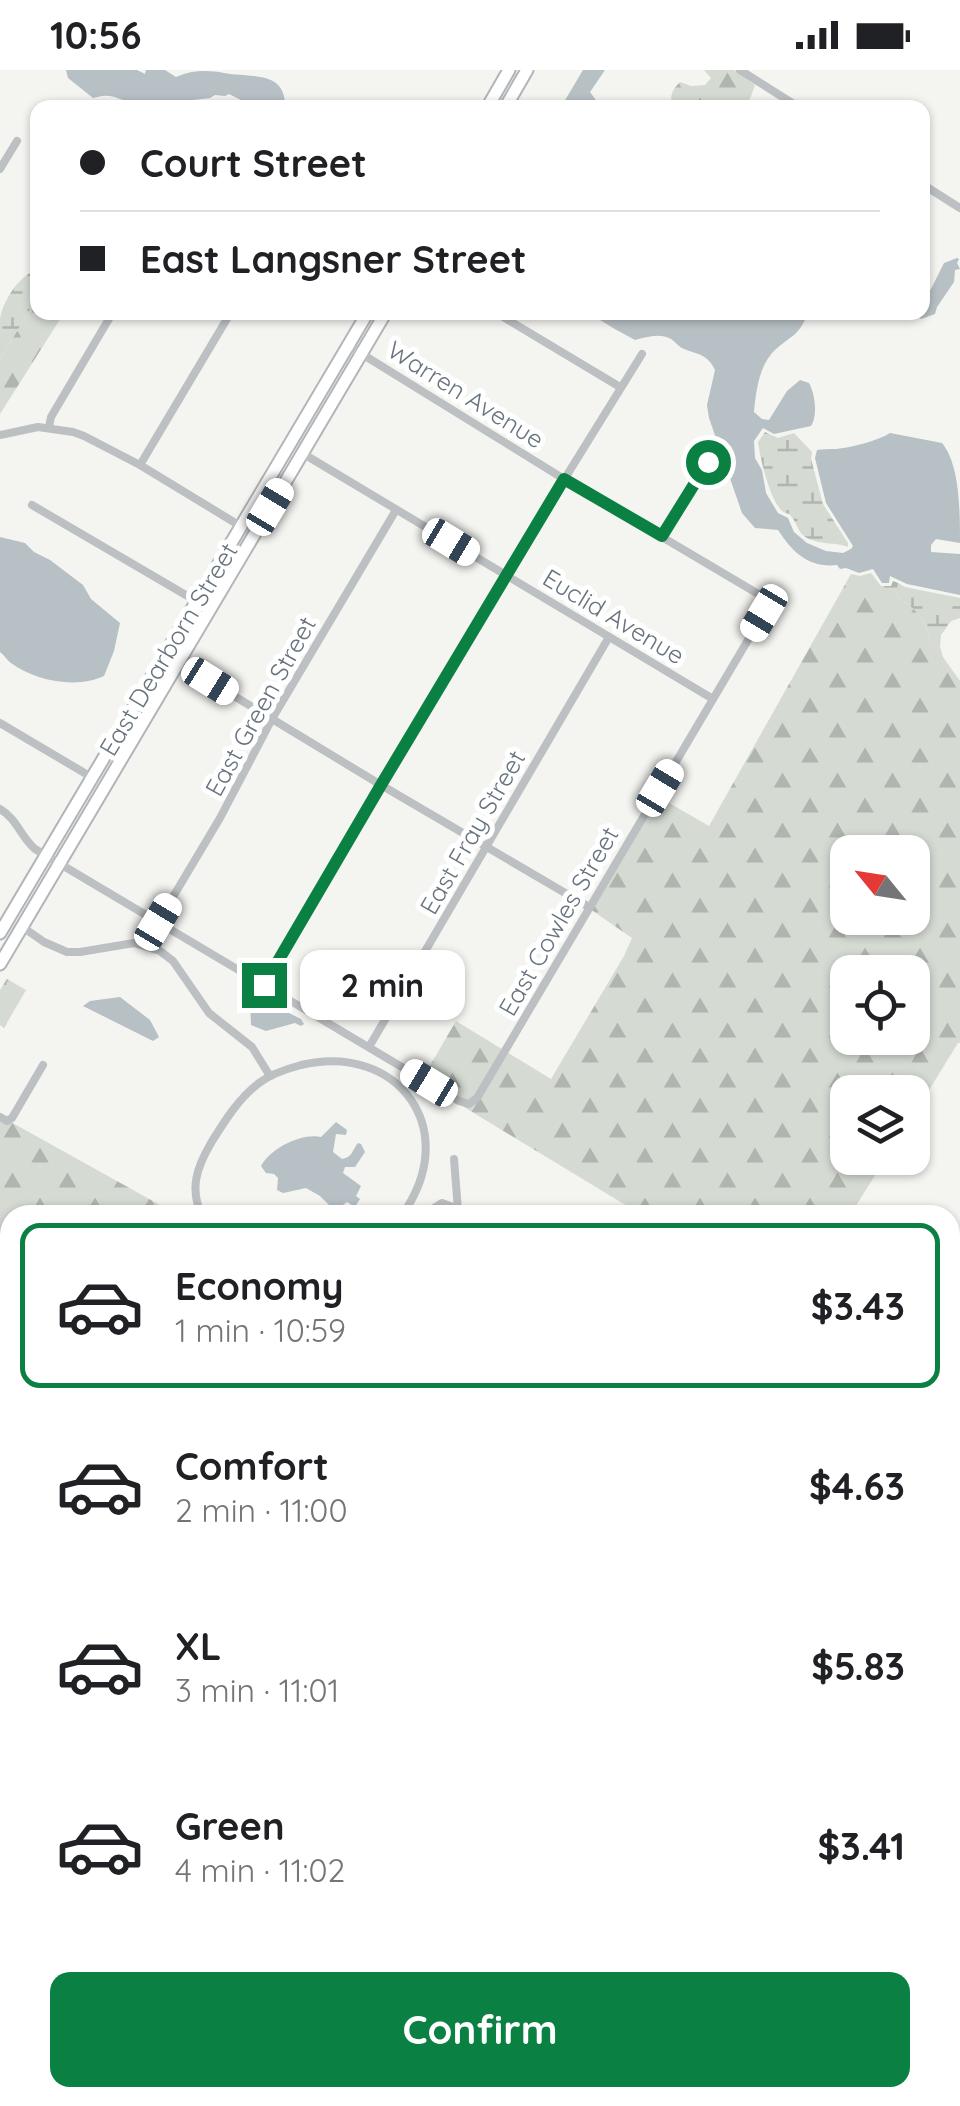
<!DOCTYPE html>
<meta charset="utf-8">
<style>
:root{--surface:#fff;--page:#f6f6f6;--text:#202124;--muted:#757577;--line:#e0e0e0;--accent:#0b8043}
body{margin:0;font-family:Quicksand,sans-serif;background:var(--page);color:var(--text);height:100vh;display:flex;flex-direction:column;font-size:38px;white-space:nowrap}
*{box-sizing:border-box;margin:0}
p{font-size:32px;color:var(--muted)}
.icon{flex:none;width:55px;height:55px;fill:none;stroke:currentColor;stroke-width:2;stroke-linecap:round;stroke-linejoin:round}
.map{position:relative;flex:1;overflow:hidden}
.sheet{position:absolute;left:0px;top:1135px;width:960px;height:902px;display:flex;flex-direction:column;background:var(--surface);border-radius:30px 30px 0 0;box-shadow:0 2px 8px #0004}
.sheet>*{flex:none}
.top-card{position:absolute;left:30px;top:30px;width:900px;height:220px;border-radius:20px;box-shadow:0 2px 8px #0004;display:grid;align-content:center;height:220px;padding:0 50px;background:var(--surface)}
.needle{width:65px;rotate:300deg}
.fabs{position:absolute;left:830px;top:765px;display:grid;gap:20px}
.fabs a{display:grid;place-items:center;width:100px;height:100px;border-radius:20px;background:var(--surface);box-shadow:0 2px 8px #0004;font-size:50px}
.end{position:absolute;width:45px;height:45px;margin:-22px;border:12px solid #0b8043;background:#fff;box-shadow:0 0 0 5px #fff}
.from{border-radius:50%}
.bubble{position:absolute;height:70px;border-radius:20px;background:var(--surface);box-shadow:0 2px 8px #0004;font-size:32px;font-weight:700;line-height:70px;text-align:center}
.car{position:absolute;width:30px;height:60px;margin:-30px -15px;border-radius:12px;box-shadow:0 0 8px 2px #0007;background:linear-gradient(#fff 24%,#345 0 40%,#fff 0 76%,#345 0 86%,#fff 0)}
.top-card b{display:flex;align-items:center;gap:35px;height:95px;font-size:38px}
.top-card b+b{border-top:2px solid var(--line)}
.top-card i{width:25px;height:25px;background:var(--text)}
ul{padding:18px 0 0;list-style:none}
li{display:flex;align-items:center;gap:30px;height:165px;margin:0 20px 15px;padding:0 30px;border:5px solid transparent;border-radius:20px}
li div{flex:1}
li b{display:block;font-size:38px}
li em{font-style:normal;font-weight:700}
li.on{border-color:var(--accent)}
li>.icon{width:90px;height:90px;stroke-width:1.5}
.cta{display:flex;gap:20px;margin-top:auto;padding:20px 50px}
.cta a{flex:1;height:115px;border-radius:20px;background:var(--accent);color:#fff;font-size:40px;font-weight:700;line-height:115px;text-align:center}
.status{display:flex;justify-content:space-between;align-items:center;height:70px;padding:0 50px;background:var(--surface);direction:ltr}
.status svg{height:28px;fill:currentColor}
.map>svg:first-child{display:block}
.built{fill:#e2e3e1}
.forest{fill:url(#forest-firs);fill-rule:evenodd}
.wetland{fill:url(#wetland-marsh)}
.park{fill:url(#park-crowns)}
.water{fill:#b7c0c4}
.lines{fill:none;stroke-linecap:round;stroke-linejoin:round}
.secondary-casing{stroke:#b1b5b9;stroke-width:15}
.primary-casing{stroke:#b0b4b7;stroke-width:16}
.street{stroke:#bcc0c2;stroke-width:8}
.secondary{stroke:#fff;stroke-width:11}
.primary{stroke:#fff;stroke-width:12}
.route{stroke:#0b8043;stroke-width:12}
.labels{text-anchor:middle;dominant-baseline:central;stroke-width:10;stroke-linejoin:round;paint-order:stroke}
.street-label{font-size:25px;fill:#67747e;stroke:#fff}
</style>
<div class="status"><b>10:56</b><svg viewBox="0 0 49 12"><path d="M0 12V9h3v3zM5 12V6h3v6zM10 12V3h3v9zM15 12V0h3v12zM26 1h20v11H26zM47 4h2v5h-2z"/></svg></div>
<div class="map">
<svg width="960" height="2036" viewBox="0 0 960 2036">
<defs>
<pattern id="forest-firs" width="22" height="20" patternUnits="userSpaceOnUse" patternTransform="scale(2.5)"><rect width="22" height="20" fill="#d5dad3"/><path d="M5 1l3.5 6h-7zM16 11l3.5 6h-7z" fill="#b1b5b0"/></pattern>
<pattern id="wetland-marsh" width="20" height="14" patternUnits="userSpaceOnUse" patternTransform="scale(2.5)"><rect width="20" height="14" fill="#d5dad3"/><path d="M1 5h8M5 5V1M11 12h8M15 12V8" fill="none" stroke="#b1b5b0"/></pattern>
<pattern id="park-crowns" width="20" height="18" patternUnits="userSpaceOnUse" patternTransform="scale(2.5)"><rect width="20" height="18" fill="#d5dad3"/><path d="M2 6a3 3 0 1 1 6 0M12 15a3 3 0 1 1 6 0" fill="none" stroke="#b1b5b0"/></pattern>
</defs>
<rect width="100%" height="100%" fill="#f4f4f1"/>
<!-- built -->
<g class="built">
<path d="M0,1187L10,1192V1319L0,1313Z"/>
<path d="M950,1749L960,1754V1880L950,1874Z"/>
</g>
<!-- forest -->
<g class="forest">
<path d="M704,0H734L755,15L750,29L740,37H673C669,26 672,20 680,12L691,16L705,15L711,8Z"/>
<path d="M37,228L38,242L64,243L0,344V289Z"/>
<path d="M871,503L881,516H891L893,511L898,513L897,527C905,533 918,540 923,550C928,557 928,566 932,574L940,577L943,587L960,611V973H958L913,1046L912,1022H848V1088H886L850,1145H642L421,1011L456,951L551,1009L624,886L632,868L590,839L657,726L709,756L851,504L860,506ZM848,782H912V848H848ZM848,902H912V968H848Z"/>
<path d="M0,1046L178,1145H10V1192L0,1187Z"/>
</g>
<!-- wetland -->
<g class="wetland">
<path d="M37,200V228L0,289C0,276 0,262 0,249C2,232 20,204 37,200Z"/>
<path d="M765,362L778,368L794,363L812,382L811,389L823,434L848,473V477C836,472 822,475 809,469C796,463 798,452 789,444C787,443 784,443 782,441C770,430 760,388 758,372Z"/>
<path d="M898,513L905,517L960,528V548L951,551L941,565L940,577L932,574C928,566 928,557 923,550C918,540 905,533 897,527Z"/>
</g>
<!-- park -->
<path class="park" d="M7,909L26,920L4,958L0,955V920Z"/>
<!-- water -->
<g class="water">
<path d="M66,0H137L145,4L146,0H165L176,7C192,0 207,0 224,3C251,8 286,0 285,37H249L243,31L229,24L225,26L215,25L210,28L174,32L172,38L160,37L158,31C150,31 141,33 133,32C114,30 115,22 93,28L68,8Z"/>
<path d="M583,0H605L590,22L601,37H561Z"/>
<path d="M957,188L959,189L957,193L960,199L955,200L954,212L937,237L935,244L921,249L916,244L922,242L923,228L931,219L944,193Z"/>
<path d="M653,242L808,243C798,267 793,264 776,279C759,294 756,321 754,342L762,349L769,350L787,321L800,310L809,313C815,324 818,345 811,356L774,364L763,358L754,371L755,388L762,400L766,423L778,443L788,448L794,462L807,473L826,481L843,483L851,479L853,476L826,433L815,388L817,380C823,379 828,379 834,379C847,379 880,370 890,363L942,373C960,395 960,441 960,473L936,469L931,475V482L960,484V525L907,514L890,506L889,513H882L873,499L859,503L846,498L840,499L837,495C809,498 793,483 778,460L755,458L742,443L709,348L707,335L715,300C707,283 697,285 682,278C677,275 674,270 669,268C658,263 646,267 635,270L613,258L589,243H625L637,249L650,246Z"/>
<path d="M0,467L25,473L34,482L50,490L83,515L91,529L120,553L114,581L104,606C77,619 35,611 11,593C7,590 4,585 0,582Z"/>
<path d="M253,925L301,949L304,954L301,956L295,953L266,961L251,955L250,928Z"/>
<path d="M120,927L150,950L159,967L153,971L83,936L90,931Z"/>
<path d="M336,1052L347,1060L346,1065L336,1064L333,1082L342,1089C353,1087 352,1080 358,1073L361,1074L365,1082L355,1097H345L343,1103L361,1116L356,1126L360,1129L355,1137L347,1132L335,1141L320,1126L306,1118L283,1123L277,1120L278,1108L274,1104L266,1103L261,1096C271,1078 301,1063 321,1067Z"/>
</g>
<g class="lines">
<defs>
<g id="secondary">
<path d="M487,38L509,0"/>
<path d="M505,38L527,0"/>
<path d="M0,863L368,242"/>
<path d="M0,894L386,242"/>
<path d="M0,1894L10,1900"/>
<path d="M226,2028L241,2036"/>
</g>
<g id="primary">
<path d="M0,1330L10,1335"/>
<path d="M950,1887L960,1893"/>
</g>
</defs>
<!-- secondary casing -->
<use href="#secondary" class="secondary-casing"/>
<!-- primary casing -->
<use href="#primary" class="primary-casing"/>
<!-- street -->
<g class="street">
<path d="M740,0L800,38"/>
<path d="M0,99L17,71"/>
<path d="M922,114L960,138"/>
<path d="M495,242L620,317"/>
<path d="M49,357L51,347L113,242"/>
<path d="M0,365L38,357L73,362L84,366L140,395L242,457"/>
<path d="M302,383L713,629"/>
<path d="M140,395L231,242"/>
<path d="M32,435L196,531"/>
<path d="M662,466L708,391"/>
<path d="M178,592L381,715L589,837"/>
<path d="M0,653L93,708"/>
<path d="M0,739C17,749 21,767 35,779L459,1031L469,1034L477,1028L764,543L765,532L760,525L564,409L349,276"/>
<path d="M158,852L220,748L272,649L396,440"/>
<path d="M21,856L44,872L67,882H80L134,873L160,881L173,891L209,943L252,977L270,1006"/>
<path d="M264,915L505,505L642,284"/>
<path d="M369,977L609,567"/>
<path d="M0,1047L7,1051L12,1048L43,995"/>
<path d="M454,1089L458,1140"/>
<path d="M202,1145C189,1119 197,1097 211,1073C224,1052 238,1029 259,1013C271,1004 286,999 301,995C398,972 463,1060 402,1145"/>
<path d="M430,1145L434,1138L442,1133L475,1145"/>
<path d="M0,1359L10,1343"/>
<path d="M950,1395L960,1378"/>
<path d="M950,1479L960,1485"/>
<path d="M0,1596L10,1579"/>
<path d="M0,1613L10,1619"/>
<path d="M950,1615L960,1621"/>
<path d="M950,1755L960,1761"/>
<path d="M0,1843L10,1827"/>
<path d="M950,1981L960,1945"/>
<path d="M159,2036L164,2028"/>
<path d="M303,2036L308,2028"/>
<path d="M447,2036L452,2028"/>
<path d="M827,2036L829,2028"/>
<path d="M935,2036L937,2028"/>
</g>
<!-- secondary -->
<use href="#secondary" class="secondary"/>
<!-- primary -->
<use href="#primary" class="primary"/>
</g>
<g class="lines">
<!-- route -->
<path class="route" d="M264,915L381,715L564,409L662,466L708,392"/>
</g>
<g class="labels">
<!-- street labels -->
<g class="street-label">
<text transform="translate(466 324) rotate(32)">Warren Avenue</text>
<text transform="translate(614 546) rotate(31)">Euclid Avenue</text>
<text transform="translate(168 579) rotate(-59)">East Dearborn Street</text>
<text transform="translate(260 636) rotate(-61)">East Green Street</text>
<text transform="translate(472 762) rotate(-60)">East Fray Street</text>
<text transform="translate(558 851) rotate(-60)">East Cowles Street</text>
</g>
</g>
</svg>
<div class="fabs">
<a><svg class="needle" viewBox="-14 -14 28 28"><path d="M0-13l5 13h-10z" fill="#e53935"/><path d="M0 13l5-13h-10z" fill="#757577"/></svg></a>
<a><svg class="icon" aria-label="locate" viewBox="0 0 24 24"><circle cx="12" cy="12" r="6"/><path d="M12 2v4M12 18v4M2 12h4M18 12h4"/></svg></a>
<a><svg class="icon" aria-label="layers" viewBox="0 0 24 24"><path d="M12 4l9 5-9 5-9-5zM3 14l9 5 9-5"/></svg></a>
</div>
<i class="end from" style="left:708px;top:392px"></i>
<i class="end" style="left:264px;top:915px"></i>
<div class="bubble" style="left:300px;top:880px;width:165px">2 min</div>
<i class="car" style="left:270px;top:437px;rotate:31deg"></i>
<i class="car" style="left:451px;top:472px;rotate:121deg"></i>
<i class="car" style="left:764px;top:543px;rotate:211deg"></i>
<i class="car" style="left:210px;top:611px;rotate:122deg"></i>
<i class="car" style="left:660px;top:718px;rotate:31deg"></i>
<i class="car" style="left:158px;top:852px;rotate:31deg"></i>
<i class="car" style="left:429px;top:1013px;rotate:301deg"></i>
<div class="top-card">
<b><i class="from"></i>Court Street</b>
<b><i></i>East Langsner Street</b>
</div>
<section class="sheet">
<ul>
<li class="on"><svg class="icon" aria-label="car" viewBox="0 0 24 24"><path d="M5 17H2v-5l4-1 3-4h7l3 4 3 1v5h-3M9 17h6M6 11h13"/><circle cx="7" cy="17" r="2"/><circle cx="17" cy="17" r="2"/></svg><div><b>Economy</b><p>1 min · 10:59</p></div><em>$3.43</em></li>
<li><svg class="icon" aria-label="car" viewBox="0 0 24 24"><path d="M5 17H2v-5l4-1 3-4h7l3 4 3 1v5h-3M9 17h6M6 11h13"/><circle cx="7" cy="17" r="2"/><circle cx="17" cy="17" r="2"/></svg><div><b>Comfort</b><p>2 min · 11:00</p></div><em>$4.63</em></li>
<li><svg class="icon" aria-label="car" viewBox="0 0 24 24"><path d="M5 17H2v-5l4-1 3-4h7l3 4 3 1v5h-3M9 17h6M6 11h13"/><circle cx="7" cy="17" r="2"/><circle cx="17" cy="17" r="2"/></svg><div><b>XL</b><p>3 min · 11:01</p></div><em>$5.83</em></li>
<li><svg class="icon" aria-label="car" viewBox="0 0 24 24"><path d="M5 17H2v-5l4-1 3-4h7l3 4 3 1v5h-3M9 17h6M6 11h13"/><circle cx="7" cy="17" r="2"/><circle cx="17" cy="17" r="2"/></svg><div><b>Green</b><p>4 min · 11:02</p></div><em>$3.41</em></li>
</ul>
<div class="cta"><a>Confirm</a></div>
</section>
</div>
